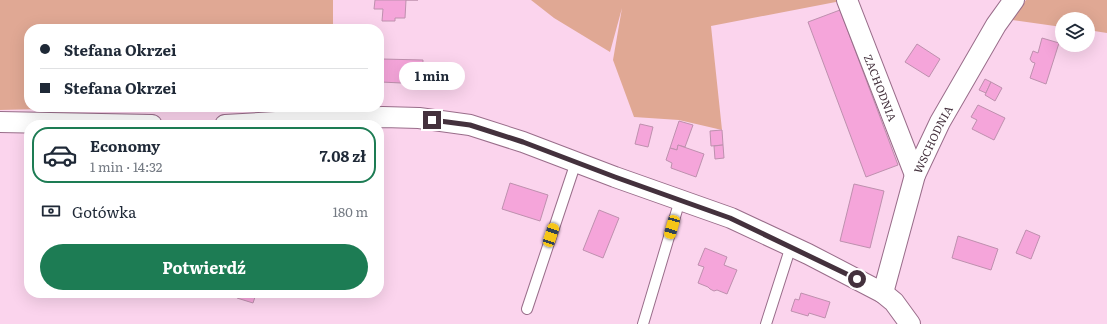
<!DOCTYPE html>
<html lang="pl">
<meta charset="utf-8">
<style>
:root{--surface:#fff;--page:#f2f2f3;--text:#1f2937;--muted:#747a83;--line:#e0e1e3;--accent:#1d7c54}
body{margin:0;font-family:Literata,serif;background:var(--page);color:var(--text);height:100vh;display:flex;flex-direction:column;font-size:15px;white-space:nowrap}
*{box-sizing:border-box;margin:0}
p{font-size:13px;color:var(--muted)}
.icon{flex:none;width:22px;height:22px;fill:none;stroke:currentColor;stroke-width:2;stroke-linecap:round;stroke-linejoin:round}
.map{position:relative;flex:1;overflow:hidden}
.sheet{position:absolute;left:24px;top:120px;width:360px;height:178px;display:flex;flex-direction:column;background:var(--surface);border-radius:16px;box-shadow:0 4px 16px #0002}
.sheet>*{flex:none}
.top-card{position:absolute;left:24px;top:24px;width:360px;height:88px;border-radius:16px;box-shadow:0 4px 16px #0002;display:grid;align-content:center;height:88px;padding:0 16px;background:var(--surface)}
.buttons{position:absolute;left:1055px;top:12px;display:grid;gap:8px}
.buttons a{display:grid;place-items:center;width:40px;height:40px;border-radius:50%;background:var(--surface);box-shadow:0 4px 16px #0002;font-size:20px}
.end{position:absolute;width:18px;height:18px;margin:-9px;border:5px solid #44313d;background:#fff;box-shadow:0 0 0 2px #fff}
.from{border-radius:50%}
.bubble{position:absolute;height:28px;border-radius:14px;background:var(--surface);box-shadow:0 4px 16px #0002;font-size:13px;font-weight:700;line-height:28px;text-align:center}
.car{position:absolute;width:12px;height:24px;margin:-12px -6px;border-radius:5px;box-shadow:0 0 3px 1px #0007;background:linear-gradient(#f5c518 24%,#345 0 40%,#f5c518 0 76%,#345 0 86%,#f5c518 0)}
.top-card b{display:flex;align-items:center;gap:14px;height:38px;font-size:15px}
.top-card b+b{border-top:1px solid var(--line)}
.top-card i{width:10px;height:10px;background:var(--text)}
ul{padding:7px 0 0;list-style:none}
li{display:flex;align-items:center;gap:12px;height:56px;margin:0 8px 6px;padding:0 8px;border:2px solid var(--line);border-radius:16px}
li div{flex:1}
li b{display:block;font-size:15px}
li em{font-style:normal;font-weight:700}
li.on{border-color:var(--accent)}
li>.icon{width:36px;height:36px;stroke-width:1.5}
.pay{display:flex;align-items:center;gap:10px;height:44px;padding:0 16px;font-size:15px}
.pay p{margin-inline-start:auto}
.action{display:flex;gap:8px;margin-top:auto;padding:8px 16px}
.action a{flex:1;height:46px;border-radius:24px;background:var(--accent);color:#fff;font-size:16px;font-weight:700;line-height:46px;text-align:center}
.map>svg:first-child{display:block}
.green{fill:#e0a894}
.building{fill:#f5a5da;stroke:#be90ae}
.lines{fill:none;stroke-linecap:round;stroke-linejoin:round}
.service-casing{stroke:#996d8a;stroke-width:12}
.minor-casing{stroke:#996d8a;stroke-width:22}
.service{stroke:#fff;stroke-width:10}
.minor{stroke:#fff;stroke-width:20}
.route{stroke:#44313d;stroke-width:5}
.labels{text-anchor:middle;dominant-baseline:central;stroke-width:3;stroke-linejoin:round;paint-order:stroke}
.street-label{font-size:11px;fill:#44313d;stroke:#fce8f4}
</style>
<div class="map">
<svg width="1107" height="324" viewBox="0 0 1107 324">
<rect width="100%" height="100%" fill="#fbd4ed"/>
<!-- green -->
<g class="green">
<path d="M0,0H333V29H29V107H124L0,110Z"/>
<path d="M531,0H841V1L711,26L722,130L679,120L634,117L613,60L622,8L610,52L554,18Z"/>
<path d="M1026,0H1107V33L1088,30V19H1062V27L1012,20Z"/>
</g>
<!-- building -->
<g class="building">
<path d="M375,0H418H406L405,18H395V21H382L383,9H374Z"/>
<path d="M840,10L898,165L866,177L808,22Z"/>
<path d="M1042,38L1059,43L1046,84L1030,78L1035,63L1032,62L1030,59L1033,51L1038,53Z"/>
<path d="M917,44L940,59L929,77L905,62Z"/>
<path d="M382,59L423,60L422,84L381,82Z"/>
<path d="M985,79L991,82L986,93L979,90Z"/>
<path d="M991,82L1002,88L995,101L985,95Z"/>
<path d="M978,105L1005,118L994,140L972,129L977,120L971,117Z"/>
<path d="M679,121L693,125L685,147L678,145L677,150L670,148Z"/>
<path d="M640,124L653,127L648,147L635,144Z"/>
<path d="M722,130L723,145L711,146L710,131Z"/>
<path d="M678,145L704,154L696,177L671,168L672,163L666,160L670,148L677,150Z"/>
<path d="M723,145L724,158L715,159L714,146Z"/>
<path d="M510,183L548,195L540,221L502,209Z"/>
<path d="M854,184L884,191L870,248L840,241Z"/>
<path d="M599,210L619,218L603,258L583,250Z"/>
<path d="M1026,230L1040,236L1031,259L1016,253Z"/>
<path d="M958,236L998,249L991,270L952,258Z"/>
<path d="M705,248L727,257L724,265L737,270L727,294L717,290L714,291L710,289L708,287L698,283L704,267L698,265Z"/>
<path d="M238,293H253L256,294L253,303L237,298Z"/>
<path d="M801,293L830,302L825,318L809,313L808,316L791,311L795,299L799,300Z"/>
</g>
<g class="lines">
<defs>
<g id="service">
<path d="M527,309L576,162"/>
<path d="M643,324L680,200"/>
<path d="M766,324L791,246"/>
</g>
<g id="minor">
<path id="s1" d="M847,0L915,175"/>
<path d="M0,122L152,125"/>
<path d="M225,125L327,119L383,117L419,118L470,125L523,142L615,177L731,218L808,254L883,293L894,302L910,324"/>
<path id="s2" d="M883,293L915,175L940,122L996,25L1014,0"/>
</g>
</defs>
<!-- service casing -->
<use href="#service" class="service-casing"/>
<!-- minor casing -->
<use href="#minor" class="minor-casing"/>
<!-- service -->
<use href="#service" class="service"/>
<!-- minor -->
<use href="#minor" class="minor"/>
</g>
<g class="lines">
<!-- route -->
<path class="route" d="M432,120L470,125L523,142L615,177L730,218L857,279"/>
</g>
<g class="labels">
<!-- street labels -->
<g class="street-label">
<text stroke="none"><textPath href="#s1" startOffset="94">ZACHODNIA</textPath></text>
<text stroke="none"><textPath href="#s2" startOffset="162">WSCHODNIA</textPath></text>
</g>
</g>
</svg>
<div class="buttons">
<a><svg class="icon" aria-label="layers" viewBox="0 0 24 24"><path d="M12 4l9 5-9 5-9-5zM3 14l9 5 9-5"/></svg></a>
</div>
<i class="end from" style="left:857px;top:279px"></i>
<i class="end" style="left:432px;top:120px"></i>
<div class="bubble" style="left:399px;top:62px;width:66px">1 min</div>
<i class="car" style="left:672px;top:227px;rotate:196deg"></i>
<i class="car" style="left:551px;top:235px;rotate:18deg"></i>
<div class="top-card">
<b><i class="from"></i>Stefana Okrzei</b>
<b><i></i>Stefana Okrzei</b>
</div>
<section class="sheet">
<ul>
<li class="on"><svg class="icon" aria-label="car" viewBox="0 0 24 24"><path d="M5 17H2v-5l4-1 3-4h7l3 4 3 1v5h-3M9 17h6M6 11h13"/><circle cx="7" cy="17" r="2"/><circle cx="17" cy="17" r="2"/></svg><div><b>Economy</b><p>1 min · 14:32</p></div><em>7.08 zł</em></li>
</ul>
<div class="pay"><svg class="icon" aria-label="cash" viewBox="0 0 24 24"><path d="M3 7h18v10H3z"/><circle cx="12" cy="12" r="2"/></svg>Gotówka<p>180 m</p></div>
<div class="action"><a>Potwierdź</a></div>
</section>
</div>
